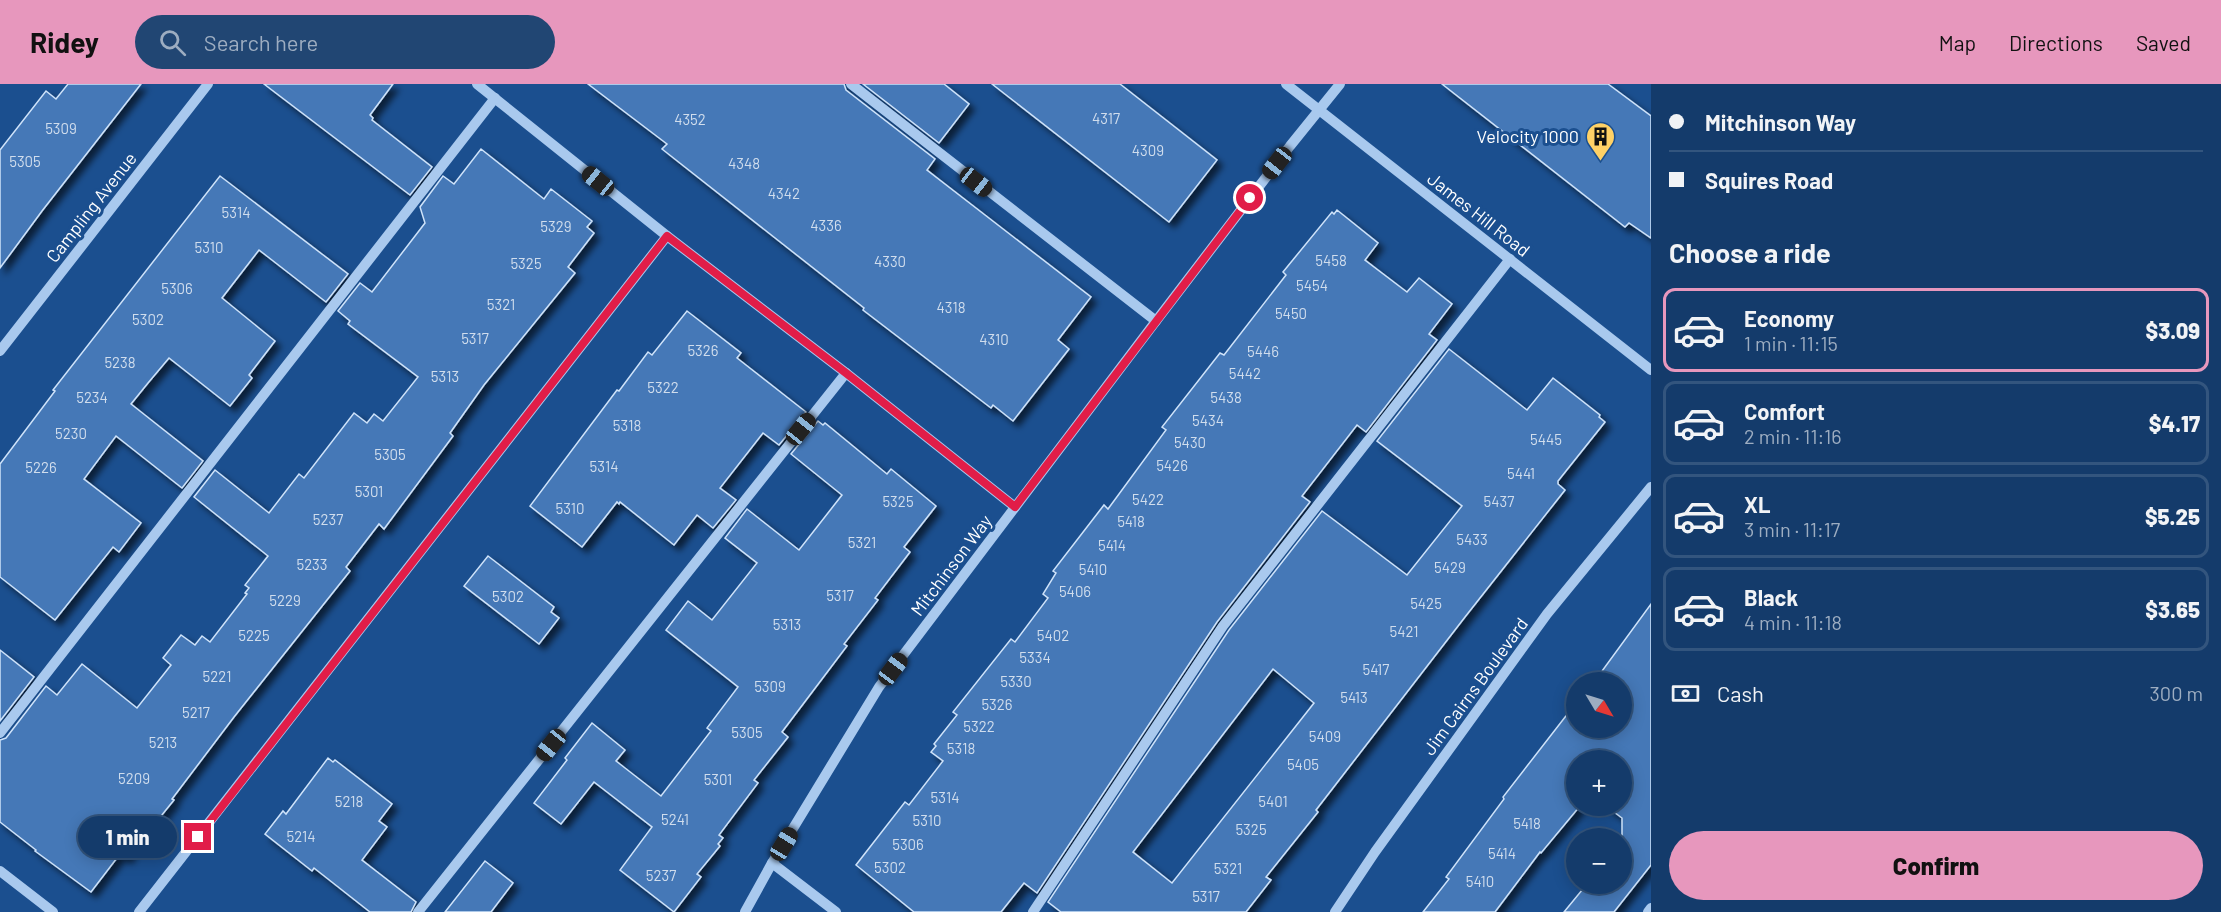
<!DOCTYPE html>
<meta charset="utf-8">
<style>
:root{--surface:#143b6b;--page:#214673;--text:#f1f3f6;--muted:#9dadc1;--line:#33557e;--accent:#e797bd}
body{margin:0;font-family:Barlow,sans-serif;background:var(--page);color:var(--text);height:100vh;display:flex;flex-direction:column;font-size:22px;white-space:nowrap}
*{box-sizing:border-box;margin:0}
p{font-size:20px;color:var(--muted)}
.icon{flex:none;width:33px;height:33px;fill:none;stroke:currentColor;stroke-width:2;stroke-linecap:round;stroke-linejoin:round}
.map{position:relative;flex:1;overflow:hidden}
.sheet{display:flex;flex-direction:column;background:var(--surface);width:570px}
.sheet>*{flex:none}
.guide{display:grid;align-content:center;height:132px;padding:0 18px;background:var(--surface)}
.needle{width:39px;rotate:128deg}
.fabs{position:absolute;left:1566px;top:588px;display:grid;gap:12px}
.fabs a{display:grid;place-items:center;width:66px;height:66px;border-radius:50%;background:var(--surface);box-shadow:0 3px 15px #0003,0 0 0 2px var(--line);font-size:30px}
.end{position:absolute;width:27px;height:27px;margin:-14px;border:8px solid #e11d48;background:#fff;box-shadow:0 0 0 3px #fff}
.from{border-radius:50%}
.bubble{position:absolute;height:42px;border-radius:21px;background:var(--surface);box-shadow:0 3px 15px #0003,0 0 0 2px var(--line);font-size:20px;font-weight:800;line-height:42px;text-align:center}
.car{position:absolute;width:18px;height:36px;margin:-18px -9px;border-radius:8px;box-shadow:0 0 4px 2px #0007;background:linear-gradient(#222 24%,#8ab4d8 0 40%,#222 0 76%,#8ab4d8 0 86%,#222 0)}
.guide b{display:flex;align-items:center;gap:21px;height:57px;font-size:22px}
.guide b+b{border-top:2px solid var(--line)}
.guide i{width:15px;height:15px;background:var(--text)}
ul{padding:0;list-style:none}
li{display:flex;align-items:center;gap:18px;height:84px;margin:0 12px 9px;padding:0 6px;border:3px solid var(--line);border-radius:12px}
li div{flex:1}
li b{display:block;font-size:22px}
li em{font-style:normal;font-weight:800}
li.selected{border-color:var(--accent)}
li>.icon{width:54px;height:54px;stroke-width:1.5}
h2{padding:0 18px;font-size:27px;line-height:72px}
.pay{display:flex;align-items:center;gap:15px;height:66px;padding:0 18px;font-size:22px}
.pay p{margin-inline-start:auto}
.cta{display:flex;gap:12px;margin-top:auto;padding:12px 18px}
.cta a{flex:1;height:69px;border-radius:36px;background:var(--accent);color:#111;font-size:24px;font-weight:800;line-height:69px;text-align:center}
header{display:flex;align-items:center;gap:36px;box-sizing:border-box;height:84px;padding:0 30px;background:var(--accent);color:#111}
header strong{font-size:28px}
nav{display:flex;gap:33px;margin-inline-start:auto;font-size:21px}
.search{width:420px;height:54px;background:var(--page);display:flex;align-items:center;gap:15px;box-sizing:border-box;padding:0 21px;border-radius:33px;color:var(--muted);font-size:22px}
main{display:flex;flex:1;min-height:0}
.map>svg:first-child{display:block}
.building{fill:#4478b7;stroke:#cfe3fa;stroke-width:1.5;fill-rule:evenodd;filter:url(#shadow)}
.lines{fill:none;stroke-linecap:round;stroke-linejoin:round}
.minor{stroke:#a9c9ee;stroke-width:10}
.route{stroke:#e11d48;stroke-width:8}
.labels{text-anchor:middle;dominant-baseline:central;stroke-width:6;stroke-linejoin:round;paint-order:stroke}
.number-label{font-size:15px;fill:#d0dded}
.poi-label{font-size:18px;fill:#fff;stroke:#1b4f8f;text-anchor:end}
.street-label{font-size:18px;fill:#fff;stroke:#1b4f8f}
</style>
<header>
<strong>Ridey</strong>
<div class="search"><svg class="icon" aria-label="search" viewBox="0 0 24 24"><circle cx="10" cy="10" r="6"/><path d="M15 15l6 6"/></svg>Search here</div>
<nav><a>Map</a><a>Directions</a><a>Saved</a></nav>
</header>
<main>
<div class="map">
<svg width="1651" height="828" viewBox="0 0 1651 828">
<defs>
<filter id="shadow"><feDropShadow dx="5.5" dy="5.5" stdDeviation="3" flood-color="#0009"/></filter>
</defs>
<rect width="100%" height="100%" fill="#1b4f8f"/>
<!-- building -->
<g class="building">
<path d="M68,0H141L42,127L0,184V66L46,7L56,15Z"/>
<path d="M264,0H393L370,31L373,34L372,36L432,83L410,111Z"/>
<path d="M588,0H844L846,6L935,75L927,86L1091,213L1058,256L1069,265L1013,337L993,321L991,324L863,226L864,224L662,65L667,60Z"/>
<path d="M863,0H944L969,20L939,59Z"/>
<path d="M992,0H1120L1217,76L1169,138Z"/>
<path d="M1442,0H1608L1651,32V154L1629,139L1625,143Z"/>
<path d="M481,65L544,115L551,105L592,137L587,143L594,149L568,183L575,189L484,301L450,349L453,352L384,445L379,440L346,483L350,487L234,633L172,715L174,716L157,737L154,735L126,774L120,770L91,808L35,767L36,766L0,738V656L6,654L46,602L57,611L82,580L137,624L171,581L163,574L181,551L195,561L202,552L210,558L247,510L245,509L249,504L245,501L268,472L194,413L215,386L269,429L299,390L304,394L354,329L367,339L374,330L383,337L418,293L348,240L350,237L338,227L360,199L372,208L425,139L420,123L443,92L454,100Z"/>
<path d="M220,92L348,190L326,218L259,166L222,214L275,257L249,291L252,294L230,322L169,274L148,299L131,320L203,377L182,404L116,352L84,395L141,439L119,468L113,463L55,536L0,493V380L55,307L53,306Z"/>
<path d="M1337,126L1378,159L1365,176L1407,208L1419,194L1452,220L1429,250L1437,256L1366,348L1357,341L1302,412L1310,418L1217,538L1037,809L1024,799L1001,828H914L856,781L905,718L909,721L943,677L931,668L936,662L934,660L957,631L953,628L1011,555L1015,558L1048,514L1043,510L1056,489L1053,487L1104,421L1108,425L1166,346L1162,343L1220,269L1224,271L1286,191L1283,188L1332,128L1334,130Z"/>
<path d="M687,227L741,269L737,274L806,328L779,361L763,349L720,404L736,416L713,444L697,431L674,461L620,418L619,420L617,418L582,463L530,422L617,306L619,307L648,268L652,271Z"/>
<path d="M1449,265L1527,326L1553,294L1600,331L1599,333L1605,338L1558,397V400L1565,406L1465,533L1316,726L1318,728L1266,793L1271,796L1246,828H1061L1048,818L1229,546L1322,427L1407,491L1462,422L1377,357ZM1273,585L1314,619L1172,799L1133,768Z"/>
<path d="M818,337L823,341L825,339L887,390L891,385L936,422L904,463L910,468L875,514L878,516L844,560L847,562L782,648L788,653L754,696L758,699L719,751L723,754L718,760L720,762L697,790L701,793L674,828L620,786L652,743L594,698L561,740L534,719L567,676L565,674L592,639L625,666L616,677L661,712L711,647L707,644L738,603L666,546L688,517L712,536L757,479L725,454L747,425L799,466L842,411L791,370Z"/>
<path d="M488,472L554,523L551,528L559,534L539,560L464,502Z"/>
<path d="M1651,520V781L1614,828H1564L1587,800H1622V734L1606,722H1622V676H1576V722H1580L1541,769L1540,768L1495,828H1423L1449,795L1446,793L1504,715L1503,713L1576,619V644H1622V598H1594Z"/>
<path d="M0,566L34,593L0,637Z"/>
<path d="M328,674L333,678L335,676L392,720L379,737L387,743L362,776L416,818L411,828H370L314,784L312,787L265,750L283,727L286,730Z"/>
<path d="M485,777L513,799L491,828H445Z"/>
</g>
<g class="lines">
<!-- minor -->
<g class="minor">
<path d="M477,0L667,152L846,289L1015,423"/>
<path d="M851,0L1156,237"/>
<path d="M1286,0L1651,286"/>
<path d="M0,267L208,0"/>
<path d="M0,649L495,14"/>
<path d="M772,779L836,828"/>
<path d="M0,787L53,828"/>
<path d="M139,828L667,152"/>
<path d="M418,828L846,289"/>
<path d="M745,828L772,779L879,603L1156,237L1290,62L1340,0"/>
<path d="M1033,828L1223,542L1510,175"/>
<path d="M1335,828L1375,768L1547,530L1651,403"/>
<path d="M1648,828L1651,824"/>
</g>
</g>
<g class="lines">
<!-- route -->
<path class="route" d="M198,753L667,152L846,289L1015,423L1250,114"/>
</g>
<!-- icons -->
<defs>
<symbol id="building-pin" viewBox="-11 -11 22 30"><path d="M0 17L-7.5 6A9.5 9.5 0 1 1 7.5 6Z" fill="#ffd166" stroke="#1b4f8f"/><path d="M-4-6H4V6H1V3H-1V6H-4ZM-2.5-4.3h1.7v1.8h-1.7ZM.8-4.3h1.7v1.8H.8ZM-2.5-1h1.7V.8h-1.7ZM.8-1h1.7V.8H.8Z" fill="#111"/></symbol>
</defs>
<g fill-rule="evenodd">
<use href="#building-pin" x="1584" y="36" width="33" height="45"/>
</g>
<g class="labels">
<!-- number labels -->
<g class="number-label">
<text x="1106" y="34">4317</text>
<text x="690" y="35">4352</text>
<text x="61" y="44">5309</text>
<text x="1148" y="66">4309</text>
<text x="25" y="77">5305</text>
<text x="744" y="79">4348</text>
<text x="784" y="109">4342</text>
<text x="236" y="128">5314</text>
<text x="826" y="141">4336</text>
<text x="556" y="142">5329</text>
<text x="209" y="163">5310</text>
<text x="1331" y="176">5458</text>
<text x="890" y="177">4330</text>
<text x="526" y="179">5325</text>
<text x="1312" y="201">5454</text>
<text x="177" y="204">5306</text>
<text x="501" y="220">5321</text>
<text x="951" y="223">4318</text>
<text x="1291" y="229">5450</text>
<text x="148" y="235">5302</text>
<text x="475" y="254">5317</text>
<text x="994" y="255">4310</text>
<text x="703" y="266">5326</text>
<text x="1263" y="267">5446</text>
<text x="120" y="278">5238</text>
<text x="1245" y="289">5442</text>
<text x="445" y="292">5313</text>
<text x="663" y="303">5322</text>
<text x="92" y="313">5234</text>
<text x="1226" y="313">5438</text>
<text x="1208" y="336">5434</text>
<text x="627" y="341">5318</text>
<text x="71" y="349">5230</text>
<text x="1546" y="355">5445</text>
<text x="1190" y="358">5430</text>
<text x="390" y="370">5305</text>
<text x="1172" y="381">5426</text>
<text x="604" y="382">5314</text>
<text x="41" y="383">5226</text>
<text x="1521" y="389">5441</text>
<text x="369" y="407">5301</text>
<text x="1148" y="415">5422</text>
<text x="898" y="417">5325</text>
<text x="1499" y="417">5437</text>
<text x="570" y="424">5310</text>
<text x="328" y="435">5237</text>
<text x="1131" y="437">5418</text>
<text x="1472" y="455">5433</text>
<text x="862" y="458">5321</text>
<text x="1112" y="461">5414</text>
<text x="312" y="480">5233</text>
<text x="1450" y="483">5429</text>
<text x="1093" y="485">5410</text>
<text x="1075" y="507">5406</text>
<text x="840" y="511">5317</text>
<text x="508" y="512">5302</text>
<text x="285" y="516">5229</text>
<text x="1426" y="519">5425</text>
<text x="787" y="540">5313</text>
<text x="1404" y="547">5421</text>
<text x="254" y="551">5225</text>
<text x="1053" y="551">5402</text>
<text x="1035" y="573">5334</text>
<text x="1376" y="585">5417</text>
<text x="217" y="592">5221</text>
<text x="1016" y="597">5330</text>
<text x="770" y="602">5309</text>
<text x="1354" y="613">5413</text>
<text x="997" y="620">5326</text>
<text x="196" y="628">5217</text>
<text x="979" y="642">5322</text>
<text x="747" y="648">5305</text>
<text x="1325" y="652">5409</text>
<text x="163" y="658">5213</text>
<text x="961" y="664">5318</text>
<text x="1303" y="680">5405</text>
<text x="134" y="694">5209</text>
<text x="718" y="695">5301</text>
<text x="945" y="713">5314</text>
<text x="349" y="717">5218</text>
<text x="1273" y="717">5401</text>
<text x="675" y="735">5241</text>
<text x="927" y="736">5310</text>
<text x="1527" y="739">5418</text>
<text x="1251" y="745">5325</text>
<text x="301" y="752">5214</text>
<text x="908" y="760">5306</text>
<text x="1502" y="769">5414</text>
<text x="890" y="783">5302</text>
<text x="1228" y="784">5321</text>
<text x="661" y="791">5237</text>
<text x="1480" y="797">5410</text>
<text x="1206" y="812">5317</text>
</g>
<!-- poi labels -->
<g class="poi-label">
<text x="1579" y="52">Velocity 1000</text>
</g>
<!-- street labels -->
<g class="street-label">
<text transform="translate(91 123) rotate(-52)">Campling Avenue</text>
<text transform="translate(1479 130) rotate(38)">James Hill Road</text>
<text transform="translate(951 481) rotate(-53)">Mitchinson Way</text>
<text transform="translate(1475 602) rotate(-54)">Jim Cairns Boulevard</text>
</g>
</g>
</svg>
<div class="fabs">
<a><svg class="needle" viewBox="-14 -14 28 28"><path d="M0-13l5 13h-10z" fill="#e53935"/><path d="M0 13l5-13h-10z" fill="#9dadc1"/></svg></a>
<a>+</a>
<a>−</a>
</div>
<i class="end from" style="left:1250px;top:114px"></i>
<i class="end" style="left:198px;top:753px"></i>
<div class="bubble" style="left:78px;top:732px;width:99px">1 min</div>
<i class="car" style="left:1277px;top:79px;rotate:218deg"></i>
<i class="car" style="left:598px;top:97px;rotate:309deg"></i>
<i class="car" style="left:976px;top:98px;rotate:128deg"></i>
<i class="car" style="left:801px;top:345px;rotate:39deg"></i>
<i class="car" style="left:893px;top:585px;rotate:37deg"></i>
<i class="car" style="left:551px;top:661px;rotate:219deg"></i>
<i class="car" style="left:784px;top:760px;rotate:31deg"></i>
</div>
<section class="sheet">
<div class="guide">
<b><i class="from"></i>Mitchinson Way</b>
<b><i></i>Squires Road</b>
</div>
<h2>Choose a ride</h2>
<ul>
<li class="selected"><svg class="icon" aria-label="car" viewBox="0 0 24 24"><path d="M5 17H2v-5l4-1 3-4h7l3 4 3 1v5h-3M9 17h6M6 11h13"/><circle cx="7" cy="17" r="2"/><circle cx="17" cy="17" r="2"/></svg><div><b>Economy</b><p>1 min · 11:15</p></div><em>$3.09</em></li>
<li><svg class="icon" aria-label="car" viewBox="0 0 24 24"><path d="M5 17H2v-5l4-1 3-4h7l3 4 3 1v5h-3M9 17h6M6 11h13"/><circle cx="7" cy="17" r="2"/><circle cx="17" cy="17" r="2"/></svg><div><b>Comfort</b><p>2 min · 11:16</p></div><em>$4.17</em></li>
<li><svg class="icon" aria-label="car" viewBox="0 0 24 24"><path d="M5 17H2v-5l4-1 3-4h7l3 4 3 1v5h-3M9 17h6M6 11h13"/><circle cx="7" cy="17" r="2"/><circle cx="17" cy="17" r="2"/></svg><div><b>XL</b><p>3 min · 11:17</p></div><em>$5.25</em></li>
<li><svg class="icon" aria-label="car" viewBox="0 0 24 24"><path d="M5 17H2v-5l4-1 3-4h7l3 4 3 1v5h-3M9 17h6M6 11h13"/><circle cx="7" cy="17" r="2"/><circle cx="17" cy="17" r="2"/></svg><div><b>Black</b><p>4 min · 11:18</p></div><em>$3.65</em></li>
</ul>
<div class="pay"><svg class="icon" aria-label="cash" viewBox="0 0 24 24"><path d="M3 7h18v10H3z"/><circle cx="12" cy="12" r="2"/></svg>Cash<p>300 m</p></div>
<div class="cta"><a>Confirm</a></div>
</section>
</main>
